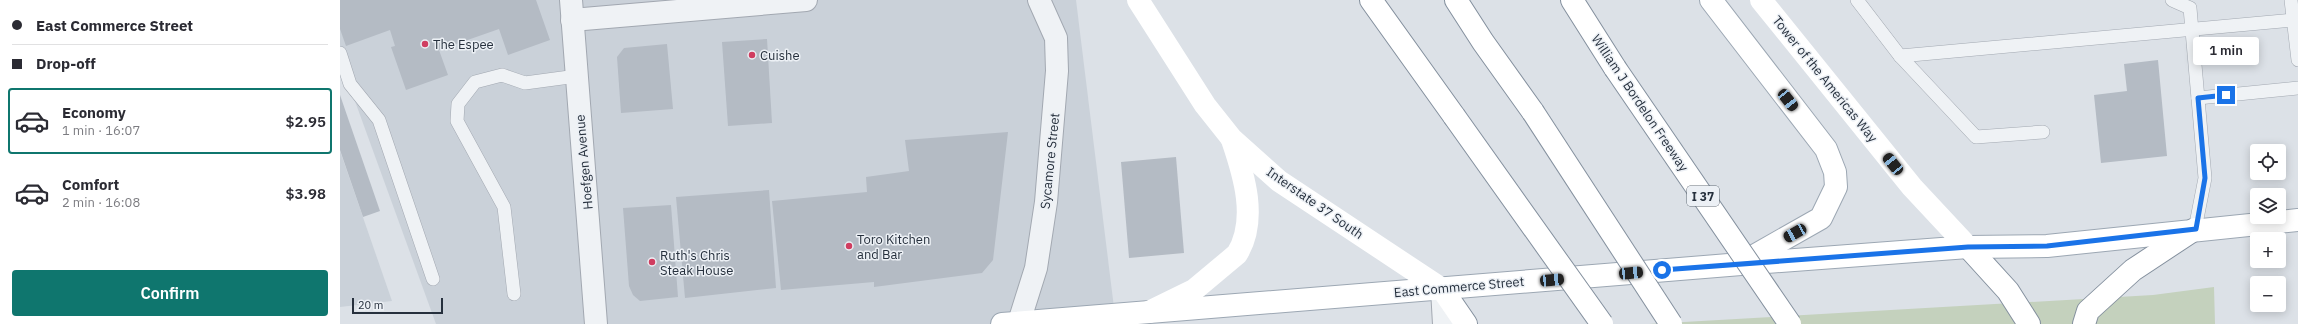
<!DOCTYPE html>
<meta charset="utf-8">
<style>
:root{--surface:#fff;--page:#f2f2f3;--text:#2b2b33;--muted:#7c7c81;--line:#e1e1e2;--accent:#0f766e}
body{margin:0;font-family:"IBM Plex Sans",sans-serif;background:var(--page);color:var(--text);height:100vh;display:flex;flex-direction:column;font-size:15px;white-space:nowrap}
*{box-sizing:border-box;margin:0}
p{font-size:13px;color:var(--muted)}
.icon{flex:none;width:22px;height:22px;fill:none;stroke:currentColor;stroke-width:2;stroke-linecap:round;stroke-linejoin:round}
.map{position:relative;flex:1;overflow:hidden}
.drawer{display:flex;flex-direction:column;background:var(--surface);width:340px}
.drawer>*{flex:none}
.banner{display:grid;align-content:center;height:88px;padding:0 12px;background:var(--surface)}
.fabs{position:absolute;left:1910px;top:144px;display:grid;gap:8px}
.fabs a{display:grid;place-items:center;width:36px;height:36px;border-radius:4px;background:var(--surface);box-shadow:0 2px 10px #0003;font-size:20px}
.scale{position:absolute;left:12px;bottom:10px;width:91px;box-sizing:border-box;padding-left:4px;border:2px solid #26303d;border-top:0;font-size:11px;line-height:14px;white-space:nowrap;color:#26303d;-webkit-text-stroke:3px #ecf0f5;paint-order:stroke}
.end{position:absolute;width:18px;height:18px;margin:-9px;border:5px solid #1a73e8;background:#fff;box-shadow:0 0 0 2px #fff}
.from{border-radius:50%}
.bubble{position:absolute;height:28px;border-radius:4px;background:var(--surface);box-shadow:0 2px 10px #0003;font-size:13px;font-weight:600;line-height:28px;text-align:center}
.car{position:absolute;width:12px;height:24px;margin:-12px -6px;border-radius:5px;box-shadow:0 0 3px 1px #0007;background:linear-gradient(#222 24%,#8ab4d8 0 40%,#222 0 76%,#8ab4d8 0 86%,#222 0)}
.banner b{display:flex;align-items:center;gap:14px;height:38px;font-size:15px}
.banner b+b{border-top:1px solid var(--line)}
.banner i{width:10px;height:10px;background:var(--text)}
ul{padding:0;list-style:none}
li{display:flex;align-items:center;gap:12px;height:66px;margin:0 8px 6px;padding:0 4px;border:2px solid transparent;border-radius:4px}
li div{flex:1}
li b{display:block;font-size:15px}
li em{font-style:normal;font-weight:600}
li.selected{border-color:var(--accent)}
li>.icon{width:36px;height:36px;stroke-width:1.5}
.button{display:flex;gap:8px;margin-top:auto;padding:8px 12px}
.button a{flex:1;height:46px;border-radius:4px;background:var(--accent);color:#fff;font-size:16px;font-weight:600;line-height:46px;text-align:center}
main{display:flex;flex:1;min-height:0}
.map>svg:first-child{display:block}
.built{fill:#cad1d9}
.green{fill:#c4d1bd}
.building{fill:#b4bbc4}
.lines{fill:none;stroke-linecap:round;stroke-linejoin:round}
.service-casing{stroke:#a2a8b1;stroke-width:14}
.minor-casing{stroke:#a2a8b1;stroke-width:24}
.primary-casing{stroke:#9ca7b3;stroke-width:24}
.motorway-casing{stroke:#84909e;stroke-width:24}
.service{stroke:#eff2f5;stroke-width:13}
.minor{stroke:#eff2f5;stroke-width:22}
.secondary{stroke:#fff;stroke-width:22}
.primary{stroke:#fff;stroke-width:22}
.motorway{stroke:#fff;stroke-width:22}
.motorway-bridge-casing{stroke:#84909e;stroke-width:24;stroke-linecap:butt}
.motorway-bridge{stroke:#fff;stroke-width:22}
.route{stroke:#1a73e8;stroke-width:5}
.poi-dot{fill:#d03d60;stroke:#ecf0f5;stroke-width:1.5}
.labels{text-anchor:middle;dominant-baseline:central;stroke-width:3;stroke-linejoin:round;paint-order:stroke}
.shield{fill:#ecf0f5;stroke:#616a74;stroke-width:1}
.shield-label{font-size:12px;font-weight:bold;fill:#26303d}
.poi-label{font-size:13px;fill:#26303d;stroke:#ecf0f5;text-anchor:start}
.street-label{font-size:13px;fill:#26303d;stroke:#ecf0f5}
</style>
<main>
<section class="drawer">
<div class="banner">
<b><i class="from"></i>East Commerce Street</b>
<b><i></i>Drop-off</b>
</div>
<ul>
<li class="selected"><svg class="icon" aria-label="car" viewBox="0 0 24 24"><path d="M5 17H2v-5l4-1 3-4h7l3 4 3 1v5h-3M9 17h6M6 11h13"/><circle cx="7" cy="17" r="2"/><circle cx="17" cy="17" r="2"/></svg><div><b>Economy</b><p>1 min · 16:07</p></div><em>$2.95</em></li>
<li><svg class="icon" aria-label="car" viewBox="0 0 24 24"><path d="M5 17H2v-5l4-1 3-4h7l3 4 3 1v5h-3M9 17h6M6 11h13"/><circle cx="7" cy="17" r="2"/><circle cx="17" cy="17" r="2"/></svg><div><b>Comfort</b><p>2 min · 16:08</p></div><em>$3.98</em></li>
</ul>
<div class="button"><a>Confirm</a></div>
</section>
<div class="map">
<svg width="1958" height="324" viewBox="0 0 1958 324">
<rect width="100%" height="100%" fill="#dce1e7"/>
<!-- built -->
<g class="built">
<path d="M0,0H736L776,324H96L0,60Z"/>
<path d="M0,151L52,301L0,307Z"/>
</g>
<!-- green -->
<path class="green" d="M1874,287L1875,324H1309L1813,295Z"/>
<!-- building -->
<g class="building">
<path d="M0,0H196L210,40L168,55L159,29L99,50L108,75L66,90L51,47L55,46L50,30L6,46L0,29Z"/>
<path d="M427,39L432,123L388,126L382,42Z"/>
<path d="M327,44L333,109L281,113L277,57L284,48Z"/>
<path d="M1818,60L1827,156L1761,163L1754,95L1787,91L1784,64Z"/>
<path d="M0,95L40,211L23,217L0,150Z"/>
<path d="M668,132L653,260L642,273L534,287V282L441,290L432,201L527,192L526,177L569,171L565,140Z"/>
<path d="M836,157L844,253L789,258L781,162Z"/>
<path d="M429,190L436,288L345,298L336,197Z"/>
<path d="M331,205L338,297L300,301L293,295L289,286L283,208Z"/>
</g>
<g class="lines">
<defs>
<g id="service">
<path d="M1517,0L1560,56L1636,137L1703,132"/>
<path d="M1832,0L1850,8L1865,178L1855,229"/>
<path d="M1951,0L1958,60"/>
<path d="M0,53L10,84L39,120L93,279"/>
<path d="M1560,56L1954,20"/>
<path d="M1858,98L1958,88"/>
<path d="M174,294L164,207L117,121L118,104L135,82L162,75L185,83L237,76"/>
</g>
<g id="minor">
<path d="M231,0L256,324"/>
<path d="M232,20L466,0"/>
<path d="M1102,289L1104,324"/>
<path d="M679,322L696,268L706,202L717,71L716,38L699,0"/>
</g>
<g id="primary">
<path d="M1371,0L1486,149L1495,172L1496,187L1481,218L1407,260"/>
<path d="M662,324L1401,264L1628,247L1707,246L1958,220"/>
</g>
<g id="motorway">
<path d="M1031,0L1114,116"/>
<path d="M1116,0L1143,42L1193,112"/>
<path d="M1232,0L1275,68"/>
<path d="M1628,247L1668,291L1689,324"/>
<path d="M1102,289L1126,324"/>
<path d="M1744,324L1748,311L1793,270L1855,229"/>
</g>
</defs>
<!-- service casing -->
<use href="#service" class="service-casing"/>
<!-- minor casing -->
<use href="#minor" class="minor-casing"/>
<!-- primary casing -->
<use href="#primary" class="primary-casing"/>
<!-- motorway casing -->
<use href="#motorway" class="motorway-casing"/>
<!-- service -->
<use href="#service" class="service"/>
<!-- minor -->
<use href="#minor" class="minor"/>
<!-- secondary -->
<g class="secondary">
<path d="M798,0L865,105L892,139L939,181L1102,289"/>
<path d="M1421,0L1572,187L1628,247"/>
<path d="M809,312L854,290L897,254C918,220 904,175 892,140"/>
</g>
<!-- primary -->
<use href="#primary" class="primary"/>
<!-- motorway -->
<use href="#motorway" class="motorway"/>
<defs>
<g id="motorway-bridge">
<path d="M1275,68L1450,324"/>
<path d="M1193,112L1331,324"/>
<path d="M1114,116L1262,324"/>
</g>
</defs>
<!-- motorway-bridge casing -->
<use href="#motorway-bridge" class="motorway-bridge-casing"/>
<!-- motorway-bridge -->
<use href="#motorway-bridge" class="motorway-bridge"/>
</g>
<g class="lines">
<!-- route -->
<path class="route" d="M1322,270L1628,247L1707,246L1856,229L1865,178L1858,98L1886,95"/>
</g>
<!-- markers -->
<g class="poi-dot">
<circle cx="85" cy="44" r="4"/>
<circle cx="412" cy="55" r="4"/>
<circle cx="509" cy="246" r="4"/>
<circle cx="312" cy="262" r="4"/>
</g>
<g class="labels">
<!-- shield labels -->
<rect class="shield" x="1347" y="186" width="32" height="20" rx="3"/>
<g class="shield-label">
<text x="1363" y="196">I 37</text>
</g>
<!-- poi labels -->
<g class="poi-label">
<text x="93" y="44">The Espee</text>
<text x="420" y="55">Cuishe</text>
<text x="517" y="239">Toro Kitchen<tspan x="517" dy="15">and Bar</tspan></text>
<text x="320" y="255">Ruth's Chris<tspan x="320" dy="15">Steak House</tspan></text>
</g>
<!-- street labels -->
<g class="street-label">
<text transform="translate(1485 79) rotate(51)">Tower of the Americas Way</text>
<text transform="translate(1300 103) rotate(56)">William J Bordelon Freeway</text>
<text transform="translate(710 161) rotate(-84)">Sycamore Street</text>
<text transform="translate(244 162) rotate(-95)">Hoefgen Avenue</text>
<text transform="translate(975 203) rotate(35)">Interstate 37 South</text>
<text transform="translate(1119 287) rotate(-5)">East Commerce Street</text>
</g>
</g>
</svg>
<div class="fabs">
<a><svg class="icon" aria-label="locate" viewBox="0 0 24 24"><circle cx="12" cy="12" r="6"/><path d="M12 2v4M12 18v4M2 12h4M18 12h4"/></svg></a>
<a><svg class="icon" aria-label="layers" viewBox="0 0 24 24"><path d="M12 4l9 5-9 5-9-5zM3 14l9 5 9-5"/></svg></a>
<a>+</a>
<a>−</a>
</div>
<div class="scale">20 m</div>
<i class="end from" style="left:1322px;top:270px"></i>
<i class="end" style="left:1886px;top:95px"></i>
<div class="bubble" style="left:1853px;top:37px;width:66px">1 min</div>
<i class="car" style="left:1448px;top:100px;rotate:142deg"></i>
<i class="car" style="left:1553px;top:164px;rotate:321deg"></i>
<i class="car" style="left:1455px;top:233px;rotate:241deg"></i>
<i class="car" style="left:1291px;top:273px;rotate:85deg"></i>
<i class="car" style="left:1212px;top:280px;rotate:85deg"></i>
</div>
</main>
